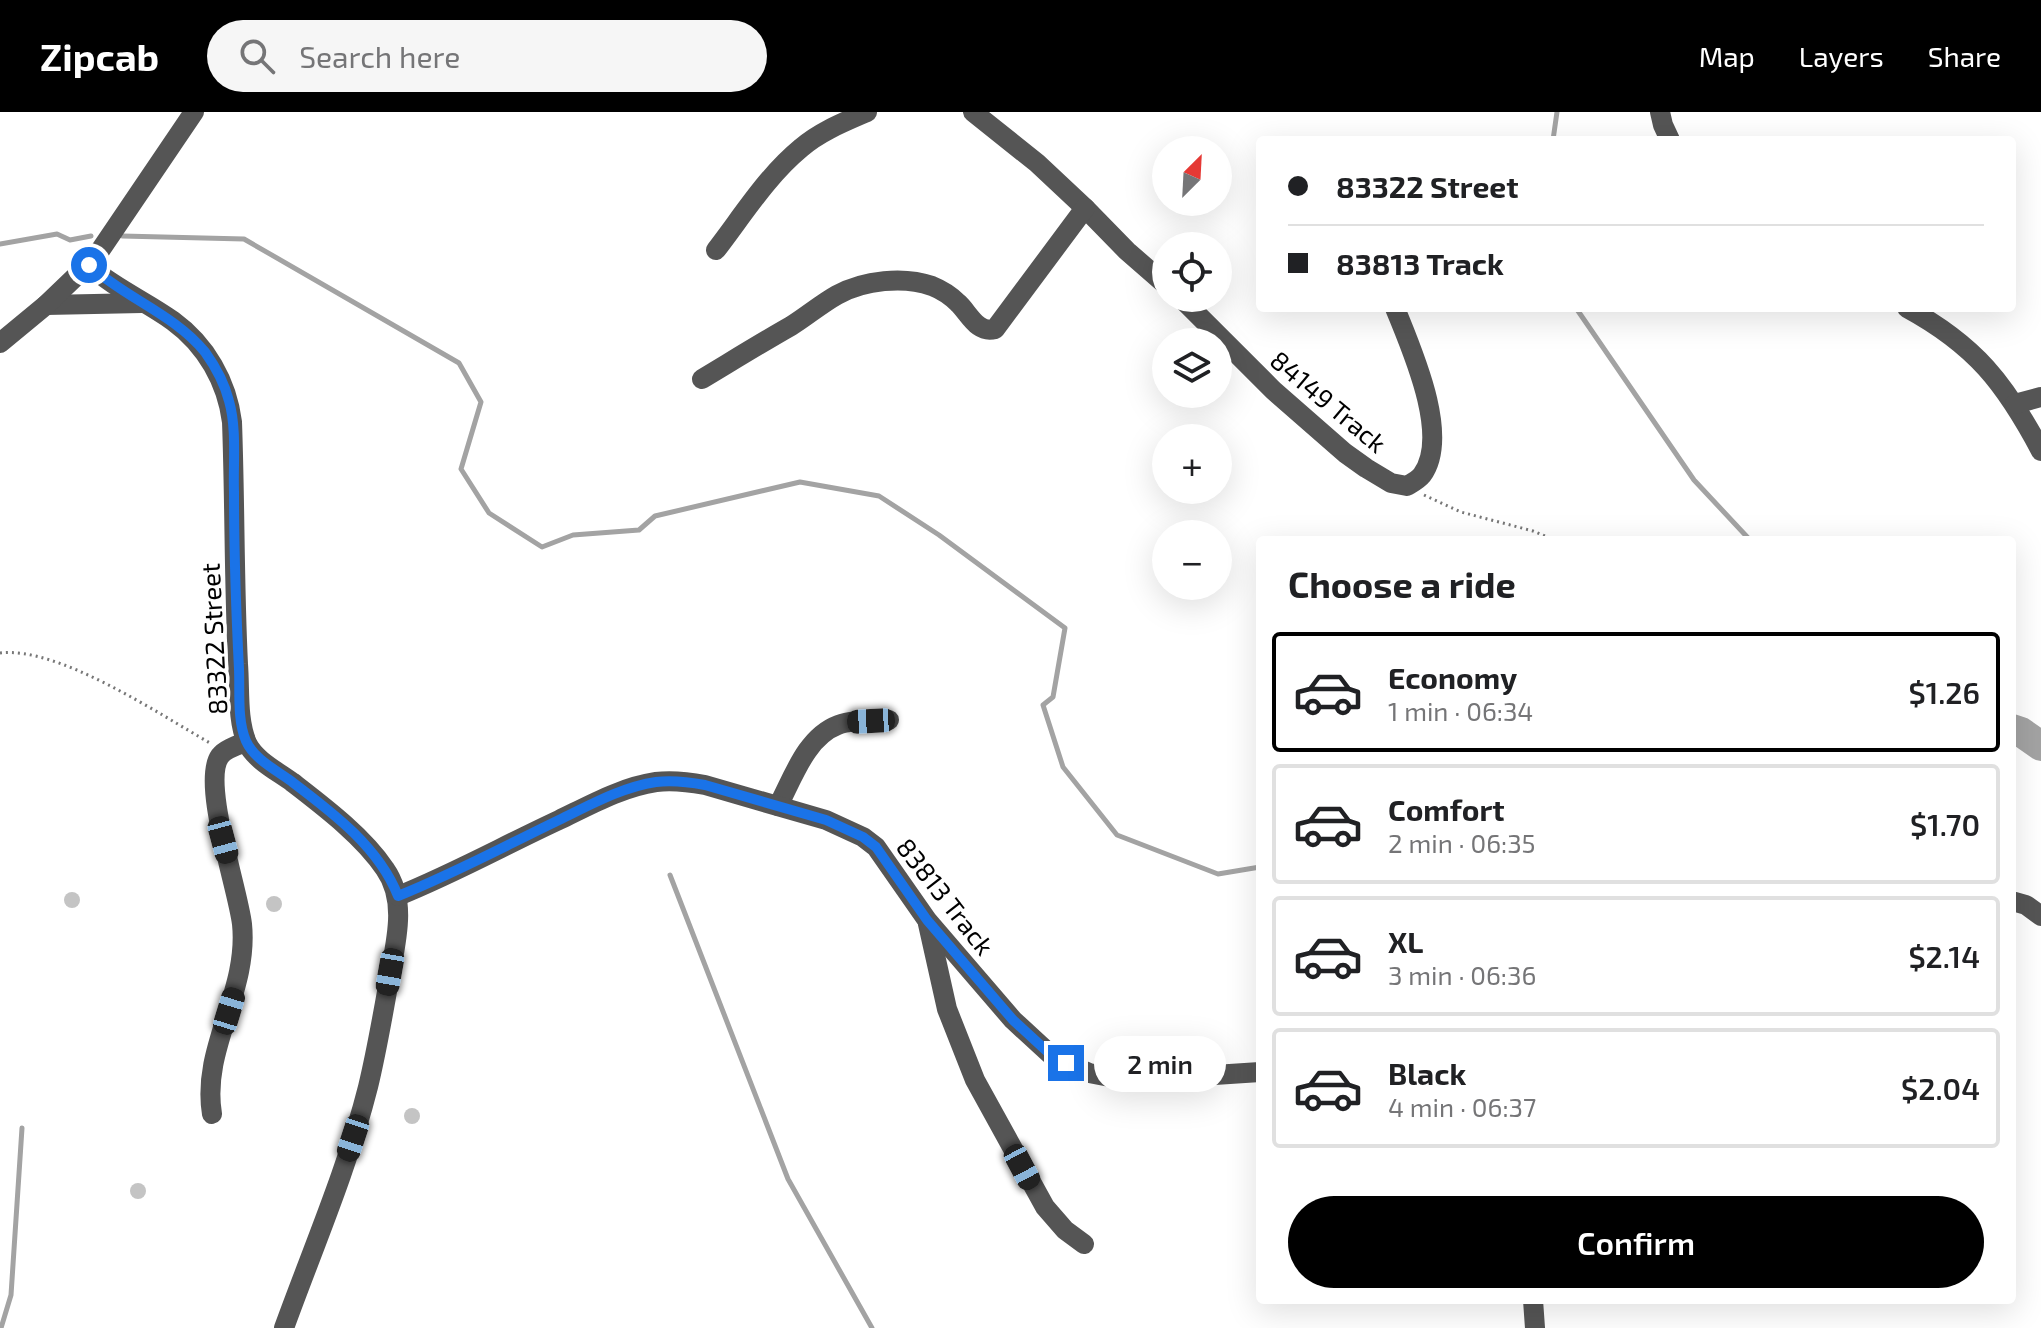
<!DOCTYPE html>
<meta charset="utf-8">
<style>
:root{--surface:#fff;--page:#f6f6f6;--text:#202124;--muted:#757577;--line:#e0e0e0;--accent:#000}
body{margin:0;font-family:"Exo 2",sans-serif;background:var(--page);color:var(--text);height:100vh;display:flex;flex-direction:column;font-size:30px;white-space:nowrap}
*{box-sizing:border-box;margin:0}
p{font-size:26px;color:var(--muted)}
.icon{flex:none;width:44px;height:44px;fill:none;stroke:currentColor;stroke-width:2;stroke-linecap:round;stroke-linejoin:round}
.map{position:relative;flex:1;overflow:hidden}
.drawer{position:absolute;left:1256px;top:424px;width:760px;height:768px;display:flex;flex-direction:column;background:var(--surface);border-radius:8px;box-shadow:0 8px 32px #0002}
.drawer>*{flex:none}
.banner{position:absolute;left:1256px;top:24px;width:760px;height:176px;border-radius:8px;box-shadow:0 8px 32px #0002;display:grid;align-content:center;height:176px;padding:0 32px;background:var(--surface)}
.needle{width:52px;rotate:24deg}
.fabs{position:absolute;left:1152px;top:24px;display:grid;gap:16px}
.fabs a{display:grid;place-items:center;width:80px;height:80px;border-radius:50%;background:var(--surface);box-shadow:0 8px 32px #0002;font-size:40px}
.end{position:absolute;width:36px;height:36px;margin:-18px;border:10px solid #1a73e8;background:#fff;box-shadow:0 0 0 4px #fff}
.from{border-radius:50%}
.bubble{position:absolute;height:56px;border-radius:28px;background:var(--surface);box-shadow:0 8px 32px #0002;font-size:26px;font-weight:600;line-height:56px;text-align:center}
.car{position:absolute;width:24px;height:48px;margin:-24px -12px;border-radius:10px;box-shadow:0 0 6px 2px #0007;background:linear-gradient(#222 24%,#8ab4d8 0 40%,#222 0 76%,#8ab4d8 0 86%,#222 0)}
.banner b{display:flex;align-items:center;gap:28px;height:76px;font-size:30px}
.banner b+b{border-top:2px solid var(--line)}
.banner i{width:20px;height:20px;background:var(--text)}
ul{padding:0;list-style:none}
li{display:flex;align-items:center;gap:24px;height:120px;margin:0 16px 12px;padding:0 16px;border:4px solid var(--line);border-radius:8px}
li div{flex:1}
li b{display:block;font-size:30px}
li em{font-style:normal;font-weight:600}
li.on{border-color:var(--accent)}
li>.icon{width:72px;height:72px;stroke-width:1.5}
h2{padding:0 32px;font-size:36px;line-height:96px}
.primary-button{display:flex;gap:16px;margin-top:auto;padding:16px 32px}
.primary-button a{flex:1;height:92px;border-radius:48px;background:var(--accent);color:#fff;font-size:32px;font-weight:600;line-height:92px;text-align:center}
header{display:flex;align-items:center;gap:48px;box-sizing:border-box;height:112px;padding:0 40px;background:var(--accent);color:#fff}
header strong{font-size:38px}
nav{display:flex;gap:44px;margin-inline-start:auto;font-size:28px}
.search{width:560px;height:72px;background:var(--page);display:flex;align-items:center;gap:20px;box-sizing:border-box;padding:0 28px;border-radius:44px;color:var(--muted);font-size:30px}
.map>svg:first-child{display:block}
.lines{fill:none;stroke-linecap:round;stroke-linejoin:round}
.stream{stroke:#a3a3a3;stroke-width:5}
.river{stroke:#a3a3a3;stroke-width:30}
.building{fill:#c4c4c4}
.path{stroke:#777;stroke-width:3;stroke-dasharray:2 4;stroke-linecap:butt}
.minor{stroke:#555;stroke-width:20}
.route{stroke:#1a73e8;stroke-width:10}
.labels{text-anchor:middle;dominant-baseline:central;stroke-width:7;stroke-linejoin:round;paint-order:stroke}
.street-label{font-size:26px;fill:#000;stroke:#fff}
</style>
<header>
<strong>Zipcab</strong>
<div class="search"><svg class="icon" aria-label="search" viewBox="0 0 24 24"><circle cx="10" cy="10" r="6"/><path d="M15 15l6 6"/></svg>Search here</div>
<nav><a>Map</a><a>Layers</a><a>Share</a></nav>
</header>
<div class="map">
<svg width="2041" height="1216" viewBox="0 0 2041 1216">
<rect width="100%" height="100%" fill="#fff"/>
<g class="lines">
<!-- stream -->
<g class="stream">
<path d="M1553,28L1557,0"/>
<path d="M122,124L244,127L459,251L481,290L461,357L489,401L542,435L573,423L639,418L655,404L800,370L879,384L939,423L1065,516L1053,585L1043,593L1063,655L1117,723L1218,762L1260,755"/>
<path d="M0,132L57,122L70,128L91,124"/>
<path d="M1576,196L1694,368L1750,428"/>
<path d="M670,763L788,1067L872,1216"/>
<path d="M1,1216L11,1183L22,1016"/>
</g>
<!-- river -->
<path class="river" d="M2012,617L2021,620L2041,634"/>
</g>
<!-- building -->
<g class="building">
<circle cx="72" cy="788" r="8"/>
<circle cx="274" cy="792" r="8"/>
<circle cx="412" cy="1004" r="8"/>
<circle cx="138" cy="1079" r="8"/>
</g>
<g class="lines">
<!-- path -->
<g class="path">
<path d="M1424,383L1461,400L1533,419L1555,428"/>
<path d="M0,541C58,534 159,602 210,631"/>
</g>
<!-- minor -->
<g class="minor">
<path d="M973,0L1037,51L1085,96L1127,139L1166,173"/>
<path d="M1660,0L1663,13L1670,28"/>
<path d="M716,138C743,103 767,64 801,36C819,20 844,10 867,0"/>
<path d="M89,153C114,176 145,189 173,209C206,233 227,270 232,310C235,391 234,472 238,552C240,577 237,608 247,631C255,648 277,659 292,670C323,694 363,724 385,757C409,791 394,836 388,874C382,908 376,942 368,975C347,1058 313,1136 284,1216"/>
<path d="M1181,186L1273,278L1345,341L1366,356L1391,371L1407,374C1412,371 1418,368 1422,363C1451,324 1411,236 1395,196"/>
<path d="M46,193L142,191"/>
<path d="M1907,196C1975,233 2005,271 2041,339"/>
<path d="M0,231L46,193L95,146L194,0"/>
<path d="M702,267C732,249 761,231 791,214C807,204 821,192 837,183C864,168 904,164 932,174C942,178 951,184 958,191C969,201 977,222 995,217L1085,96"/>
<path d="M2015,292L2041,285"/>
<path d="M778,694C793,666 806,625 838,613C853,607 873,609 889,608"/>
<path d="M398,784C453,762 505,733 559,708C590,693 622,675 656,670C672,668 689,670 705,673L826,708L863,725L876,735L927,808L1013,908L1050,942L1066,951L1089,961L1115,966H1169L1260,960"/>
<path d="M2012,789L2026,793L2041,804"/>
<path d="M928,812L947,897L975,968L1045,1095L1065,1118L1084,1132"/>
<path d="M212,1002C201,936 249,880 242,812C238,777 201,670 220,644C225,637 238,633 246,630"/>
<path d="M1533,1188L1535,1216"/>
</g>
</g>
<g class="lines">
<!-- route -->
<path class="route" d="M89,153C125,186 174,202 205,240C215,254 225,273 229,289C237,317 233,351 234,380C234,439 236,498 239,557C240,580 237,608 246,629C254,647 276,658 291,669C332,700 379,735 398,784C453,762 505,734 559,708C590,693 622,675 656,670C672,668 689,670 705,673L826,708L863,725L876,735L927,808L1013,908L1050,942L1066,951"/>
</g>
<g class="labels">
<!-- street labels -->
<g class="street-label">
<text transform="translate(1329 289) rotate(40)">84149 Track</text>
<text transform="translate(213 527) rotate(-93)">83322 Street</text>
<text transform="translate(946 784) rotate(52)">83813 Track</text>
</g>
</g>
</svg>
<div class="fabs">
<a><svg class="needle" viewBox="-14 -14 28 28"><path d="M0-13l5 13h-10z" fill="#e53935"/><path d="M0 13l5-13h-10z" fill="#757577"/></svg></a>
<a><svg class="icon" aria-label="locate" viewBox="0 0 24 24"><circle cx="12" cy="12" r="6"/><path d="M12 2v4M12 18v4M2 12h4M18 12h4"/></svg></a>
<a><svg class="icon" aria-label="layers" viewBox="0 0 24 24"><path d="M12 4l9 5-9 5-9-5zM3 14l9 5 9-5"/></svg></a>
<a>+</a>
<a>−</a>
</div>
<i class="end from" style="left:89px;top:153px"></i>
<i class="end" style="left:1066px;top:951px"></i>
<div class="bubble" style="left:1094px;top:924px;width:132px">2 min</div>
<i class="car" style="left:871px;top:609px;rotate:267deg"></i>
<i class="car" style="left:223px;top:728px;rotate:165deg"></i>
<i class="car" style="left:390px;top:860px;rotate:190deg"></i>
<i class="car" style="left:229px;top:899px;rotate:17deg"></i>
<i class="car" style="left:353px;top:1026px;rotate:198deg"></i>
<i class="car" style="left:1022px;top:1055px;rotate:152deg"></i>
<div class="banner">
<b><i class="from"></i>83322 Street</b>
<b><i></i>83813 Track</b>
</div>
<section class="drawer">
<h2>Choose a ride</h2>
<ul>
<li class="on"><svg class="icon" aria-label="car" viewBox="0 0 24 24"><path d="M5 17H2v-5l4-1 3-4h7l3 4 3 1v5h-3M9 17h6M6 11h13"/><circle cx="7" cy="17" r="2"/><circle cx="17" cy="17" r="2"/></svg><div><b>Economy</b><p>1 min · 06:34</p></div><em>$1.26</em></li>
<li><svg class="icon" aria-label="car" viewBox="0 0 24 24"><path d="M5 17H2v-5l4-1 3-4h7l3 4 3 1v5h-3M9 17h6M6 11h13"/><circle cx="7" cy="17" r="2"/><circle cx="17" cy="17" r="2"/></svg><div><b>Comfort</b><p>2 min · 06:35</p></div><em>$1.70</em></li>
<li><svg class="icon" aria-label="car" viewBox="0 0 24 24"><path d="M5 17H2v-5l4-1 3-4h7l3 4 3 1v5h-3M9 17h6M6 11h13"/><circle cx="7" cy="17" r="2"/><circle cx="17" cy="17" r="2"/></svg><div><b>XL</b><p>3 min · 06:36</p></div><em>$2.14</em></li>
<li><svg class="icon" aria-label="car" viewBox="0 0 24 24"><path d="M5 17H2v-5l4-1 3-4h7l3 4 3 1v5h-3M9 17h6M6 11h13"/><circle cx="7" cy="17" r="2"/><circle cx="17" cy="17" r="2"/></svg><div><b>Black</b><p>4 min · 06:37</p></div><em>$2.04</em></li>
</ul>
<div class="primary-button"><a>Confirm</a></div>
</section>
</div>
